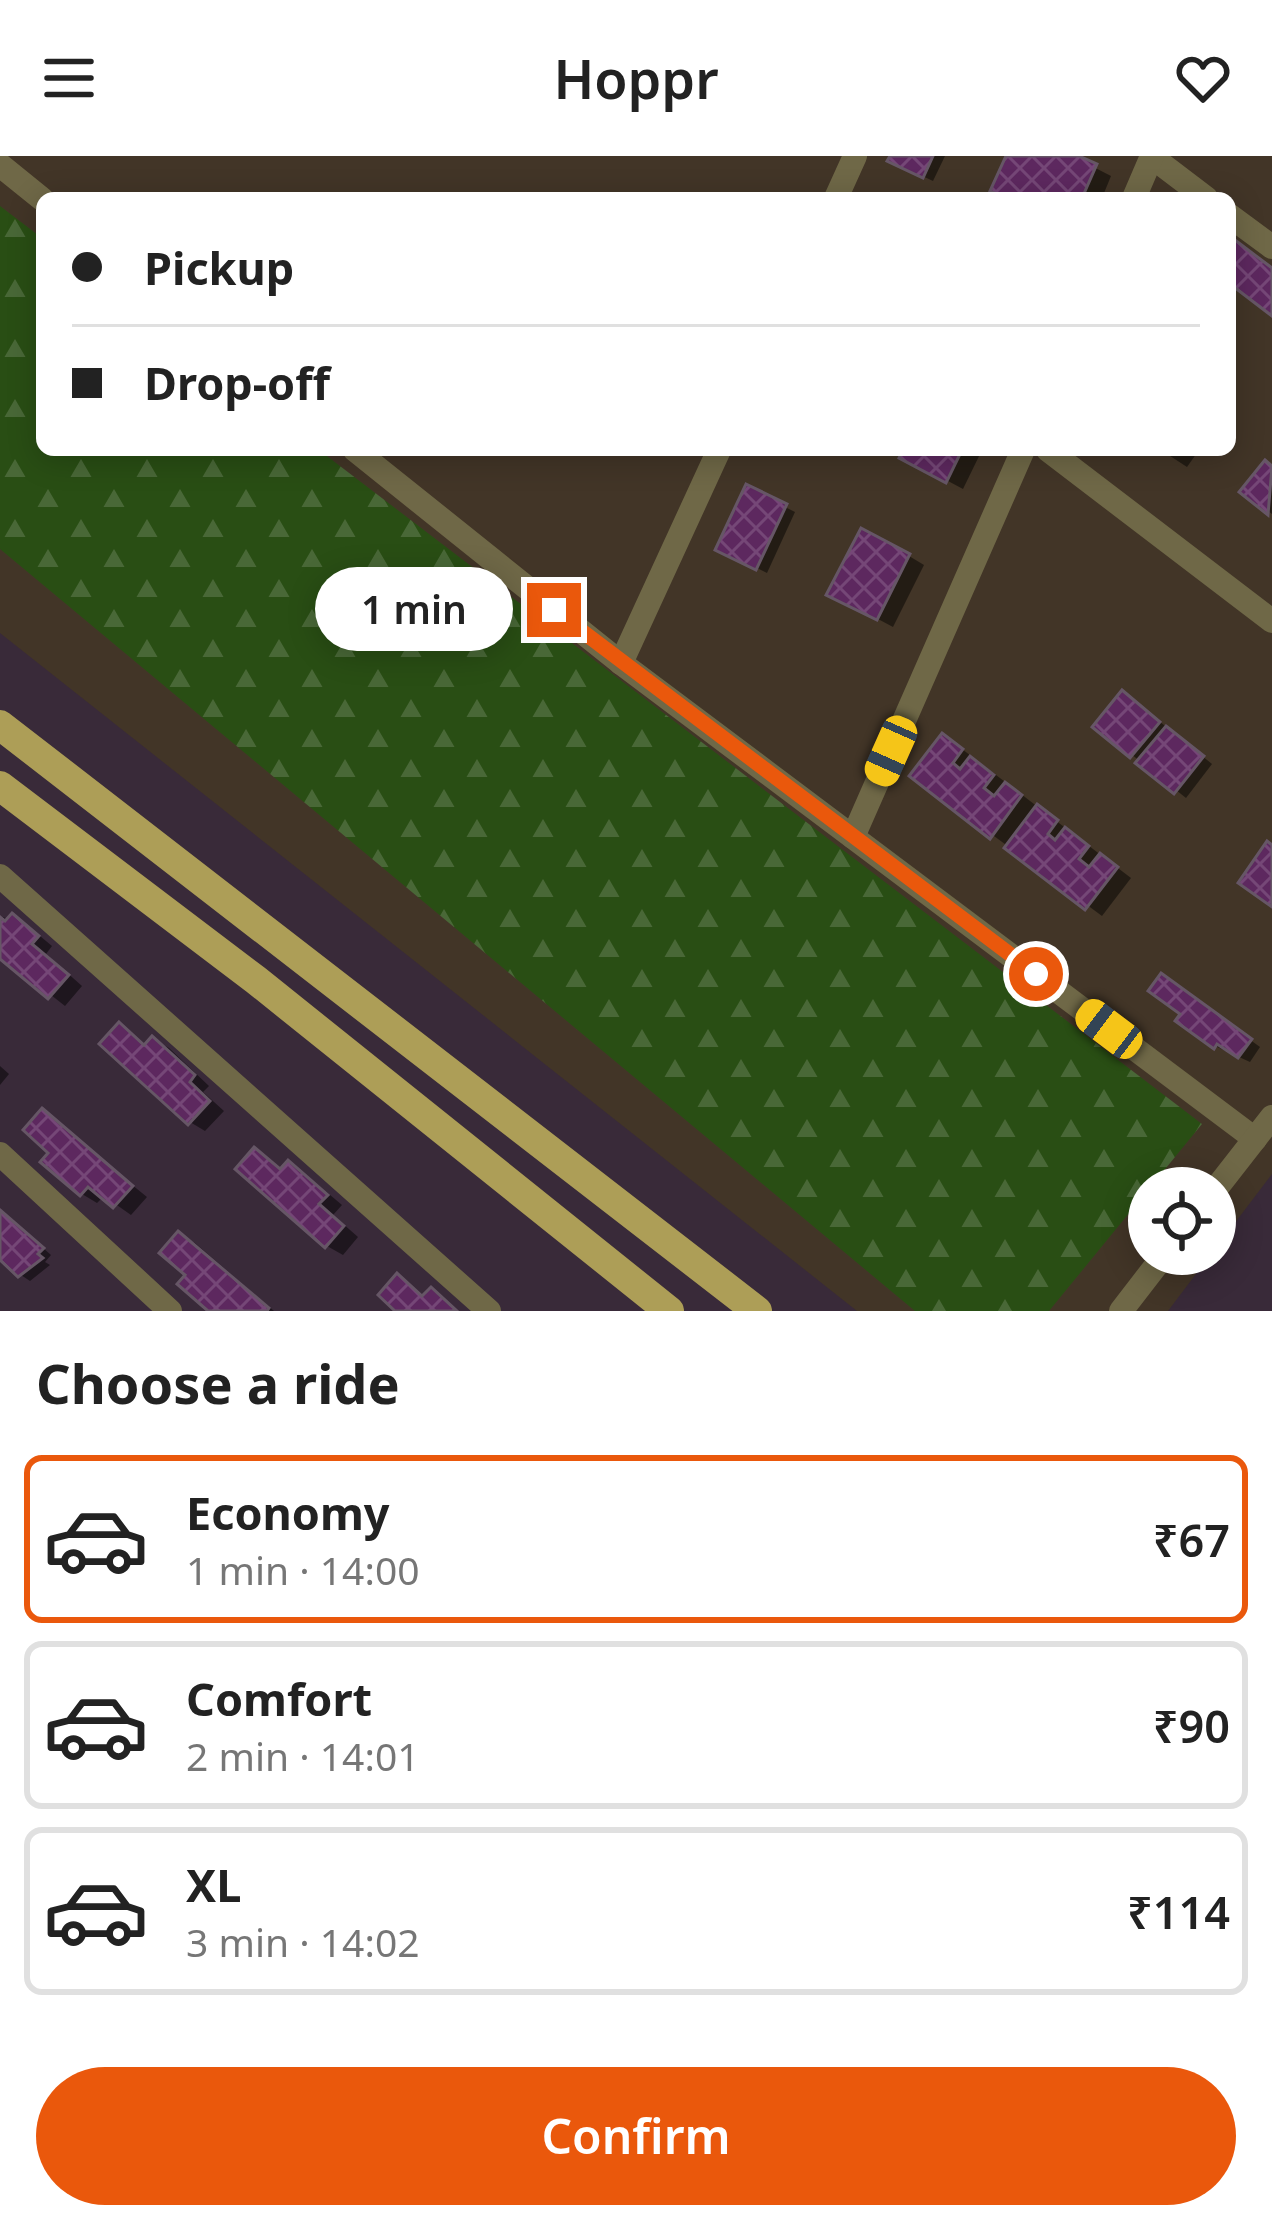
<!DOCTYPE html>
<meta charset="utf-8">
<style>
:root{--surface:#fff;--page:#f6f6f6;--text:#222;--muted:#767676;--line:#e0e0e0;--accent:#ea580c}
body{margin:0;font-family:"Noto Sans",sans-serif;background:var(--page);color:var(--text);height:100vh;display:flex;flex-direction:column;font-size:45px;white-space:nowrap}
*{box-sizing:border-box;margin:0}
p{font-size:39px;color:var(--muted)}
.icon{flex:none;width:66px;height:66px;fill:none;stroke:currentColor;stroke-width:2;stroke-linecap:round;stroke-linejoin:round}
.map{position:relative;height:1155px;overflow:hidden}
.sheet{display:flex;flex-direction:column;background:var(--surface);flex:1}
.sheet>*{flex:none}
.guide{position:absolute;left:36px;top:36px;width:1200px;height:264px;border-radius:18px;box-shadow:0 6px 30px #0003;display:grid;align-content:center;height:264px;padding:0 36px;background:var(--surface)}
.buttons{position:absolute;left:1128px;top:1011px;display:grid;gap:24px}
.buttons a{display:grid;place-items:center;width:108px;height:108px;border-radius:50%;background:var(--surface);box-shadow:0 6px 30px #0003;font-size:60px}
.end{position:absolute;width:54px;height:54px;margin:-27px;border:15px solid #ea580c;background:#fff;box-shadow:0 0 0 6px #fff}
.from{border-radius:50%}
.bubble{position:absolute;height:84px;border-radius:42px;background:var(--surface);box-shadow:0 6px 30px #0003;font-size:39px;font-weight:600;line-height:84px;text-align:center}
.car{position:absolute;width:36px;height:72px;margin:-36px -18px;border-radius:15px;box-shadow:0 0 9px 3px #0007;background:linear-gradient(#f5c518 24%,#345 0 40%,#f5c518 0 76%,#345 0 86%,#f5c518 0)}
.guide b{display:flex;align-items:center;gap:42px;height:114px;font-size:45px}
.guide b+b{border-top:3px solid var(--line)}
.guide i{width:30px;height:30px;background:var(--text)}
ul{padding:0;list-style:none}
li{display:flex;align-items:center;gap:36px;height:168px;margin:0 24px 18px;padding:0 12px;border:6px solid var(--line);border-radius:18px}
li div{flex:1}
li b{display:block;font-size:45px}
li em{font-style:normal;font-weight:600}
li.current{border-color:var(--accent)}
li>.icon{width:108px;height:108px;stroke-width:1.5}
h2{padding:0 36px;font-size:54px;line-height:144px}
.button{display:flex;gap:24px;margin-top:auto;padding:24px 36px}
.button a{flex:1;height:138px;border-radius:72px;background:var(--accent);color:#fff;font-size:48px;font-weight:600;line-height:138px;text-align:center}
header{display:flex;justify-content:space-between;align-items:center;height:156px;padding:0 36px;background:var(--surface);font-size:54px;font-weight:600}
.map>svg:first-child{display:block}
.education{fill:#423527;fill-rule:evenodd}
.forest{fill:url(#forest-firs)}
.shadow{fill:#0007}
.building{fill:url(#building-cross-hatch);stroke:#665666;stroke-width:3}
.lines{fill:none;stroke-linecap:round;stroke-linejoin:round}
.minor{stroke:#6f6847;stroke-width:24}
.primary{stroke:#ad9e57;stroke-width:30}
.route{stroke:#ea580c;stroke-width:15}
</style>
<header><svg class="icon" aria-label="menu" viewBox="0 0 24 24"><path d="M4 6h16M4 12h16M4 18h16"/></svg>Hoppr<svg class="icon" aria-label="heart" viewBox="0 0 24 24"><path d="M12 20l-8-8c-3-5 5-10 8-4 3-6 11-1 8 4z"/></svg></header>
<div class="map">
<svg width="1272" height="1155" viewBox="0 0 1272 1155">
<defs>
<pattern id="forest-firs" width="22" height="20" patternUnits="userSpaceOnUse" patternTransform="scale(3)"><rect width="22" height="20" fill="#294e14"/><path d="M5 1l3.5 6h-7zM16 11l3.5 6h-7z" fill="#496837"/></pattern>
<pattern id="building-cross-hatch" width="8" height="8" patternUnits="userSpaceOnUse" patternTransform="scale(3)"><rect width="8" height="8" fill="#5d285f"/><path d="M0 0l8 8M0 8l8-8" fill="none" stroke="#754777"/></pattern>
</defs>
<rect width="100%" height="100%" fill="#392a39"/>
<!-- education -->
<path class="education" d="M0,0H1272V1018L1215,1093V1032H1149V1098H1211L1168,1155H857L0,477ZM42,42H1230V294H42Z"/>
<!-- forest -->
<path class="forest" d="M0,50L42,82V294H319L1202,968L1049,1155H915L0,393Z"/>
<!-- shadow -->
<g class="shadow">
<path d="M893,0H945L933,25L901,10Z"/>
<path d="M1010,0H1072L1111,20L1102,42H1009Z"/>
<path d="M906,294H982L963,333L903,301Z"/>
<path d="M1161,294H1199L1187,311Z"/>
<path d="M1265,308L1272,312V358L1243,336Z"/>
<path d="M785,351L795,356L767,417L729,398Z"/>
<path d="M909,400L924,409L893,471L846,446Z"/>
<path d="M1133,544L1212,608L1186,642L1096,570Z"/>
<path d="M958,590L1131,722L1102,760L913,620Z"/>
<path d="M0,760L28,770L52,790L46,798L82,830L65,850L0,799Z"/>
<path d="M1171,826L1260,891L1250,906L1215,890L1184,858Z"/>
<path d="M120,870L147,890L153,883L169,892L209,930L203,936L224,955L205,975L190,966Z"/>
<path d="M0,910L9,918L0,929Z"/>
<path d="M42,956L147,1041L131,1059L104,1040L97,1047L82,1038L52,996Z"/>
<path d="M255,995L283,1014L289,1008L304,1017L342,1049L333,1059L358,1081L343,1099L327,1090Z"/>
<path d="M0,1054L51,1099L45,1106L50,1109L30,1125L0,1105Z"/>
<path d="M179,1078L195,1087L274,1155H213L189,1119Z"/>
</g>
<!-- building -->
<g class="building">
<path d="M890,0H933L923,22L887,5Z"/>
<path d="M1006,0H1079L1097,8L1082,42H1006L990,35Z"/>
<path d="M1231,81L1272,112V160L1230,128Z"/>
<path d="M903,294H962L946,327L899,302Z"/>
<path d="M1265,304L1272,310L1268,359L1239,336Z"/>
<path d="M746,328L787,348L756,414L715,394Z"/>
<path d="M861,372L910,398L877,464L826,439Z"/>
<path d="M1122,534L1160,566L1130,602L1092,571Z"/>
<path d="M1166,570L1204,600L1174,638L1135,607Z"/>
<path d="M942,577L963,593L953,607L960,613L970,600L994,619L984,632L994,640L1005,626L1022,639L990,683L909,620Z"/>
<path d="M1037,648L1058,664L1048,678L1055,684L1065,671L1089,690L1079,703L1089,711L1100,697L1118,711L1085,754L1004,692Z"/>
<path d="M1267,685L1272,689V751L1238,727Z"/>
<path d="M12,757L39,780L32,788L69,819L48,843L0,803V761L5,765Z"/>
<path d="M1161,817L1252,883L1238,902L1217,888L1214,893L1175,865L1180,858L1148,835Z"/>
<path d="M119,866L144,889L152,880L195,919L190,926L210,945L188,969L99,888Z"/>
<path d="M42,952L133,1030L113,1052L88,1031L80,1040L40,1006L48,997L23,974Z"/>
<path d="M254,991L280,1013L288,1004L328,1039L319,1048L344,1070L325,1092L235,1013Z"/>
<path d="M0,1054L44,1092L38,1098L43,1102L18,1121L0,1104Z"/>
<path d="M178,1075L269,1152L267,1155H208L177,1128L185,1119L159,1097Z"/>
<path d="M397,1117L422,1140L431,1131L457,1155H395L378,1139Z"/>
</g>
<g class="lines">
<!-- minor -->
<g class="minor">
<path d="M1152,1L1206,42"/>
<path d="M0,9L42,43"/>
<path d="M836,42L855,0"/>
<path d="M1134,42L1152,0"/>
<path d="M1230,60L1272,91"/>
<path d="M355,294L621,507L1255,983"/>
<path d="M1048,294L1272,465"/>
<path d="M621,507L719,294"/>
<path d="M853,681L1023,294"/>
<path d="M0,720L489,1155"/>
<path d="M0,998L170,1155"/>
<path d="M1215,1034L1272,961"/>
<path d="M1121,1155L1165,1098"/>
</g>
<!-- primary -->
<g class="primary">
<path d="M0,569L757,1155"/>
<path d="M0,630L256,824L669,1155"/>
</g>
</g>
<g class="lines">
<!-- route -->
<path class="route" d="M554,454L1036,818"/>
</g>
</svg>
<div class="buttons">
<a><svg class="icon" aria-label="locate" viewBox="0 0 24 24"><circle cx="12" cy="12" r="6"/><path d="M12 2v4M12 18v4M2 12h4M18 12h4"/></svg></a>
</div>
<i class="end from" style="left:1036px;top:818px"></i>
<i class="end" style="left:554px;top:454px"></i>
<div class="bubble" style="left:315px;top:411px;width:198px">1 min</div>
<i class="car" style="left:891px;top:595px;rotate:204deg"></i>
<i class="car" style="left:1109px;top:873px;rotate:307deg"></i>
<div class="guide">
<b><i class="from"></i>Pickup</b>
<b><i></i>Drop-off</b>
</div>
</div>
<section class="sheet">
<h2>Choose a ride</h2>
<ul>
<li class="current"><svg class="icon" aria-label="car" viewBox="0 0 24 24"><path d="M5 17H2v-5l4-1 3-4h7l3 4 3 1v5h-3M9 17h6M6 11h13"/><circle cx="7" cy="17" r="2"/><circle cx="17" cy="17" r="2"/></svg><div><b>Economy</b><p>1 min · 14:00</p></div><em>₹67</em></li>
<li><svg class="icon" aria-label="car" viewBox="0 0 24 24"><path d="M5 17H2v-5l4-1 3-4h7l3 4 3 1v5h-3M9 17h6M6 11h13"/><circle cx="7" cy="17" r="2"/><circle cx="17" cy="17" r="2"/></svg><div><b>Comfort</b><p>2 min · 14:01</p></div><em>₹90</em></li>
<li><svg class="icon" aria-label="car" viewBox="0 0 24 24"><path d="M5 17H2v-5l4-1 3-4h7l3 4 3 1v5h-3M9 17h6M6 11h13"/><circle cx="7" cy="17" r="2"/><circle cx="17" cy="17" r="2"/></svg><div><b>XL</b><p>3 min · 14:02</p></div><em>₹114</em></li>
</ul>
<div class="button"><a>Confirm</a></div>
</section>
